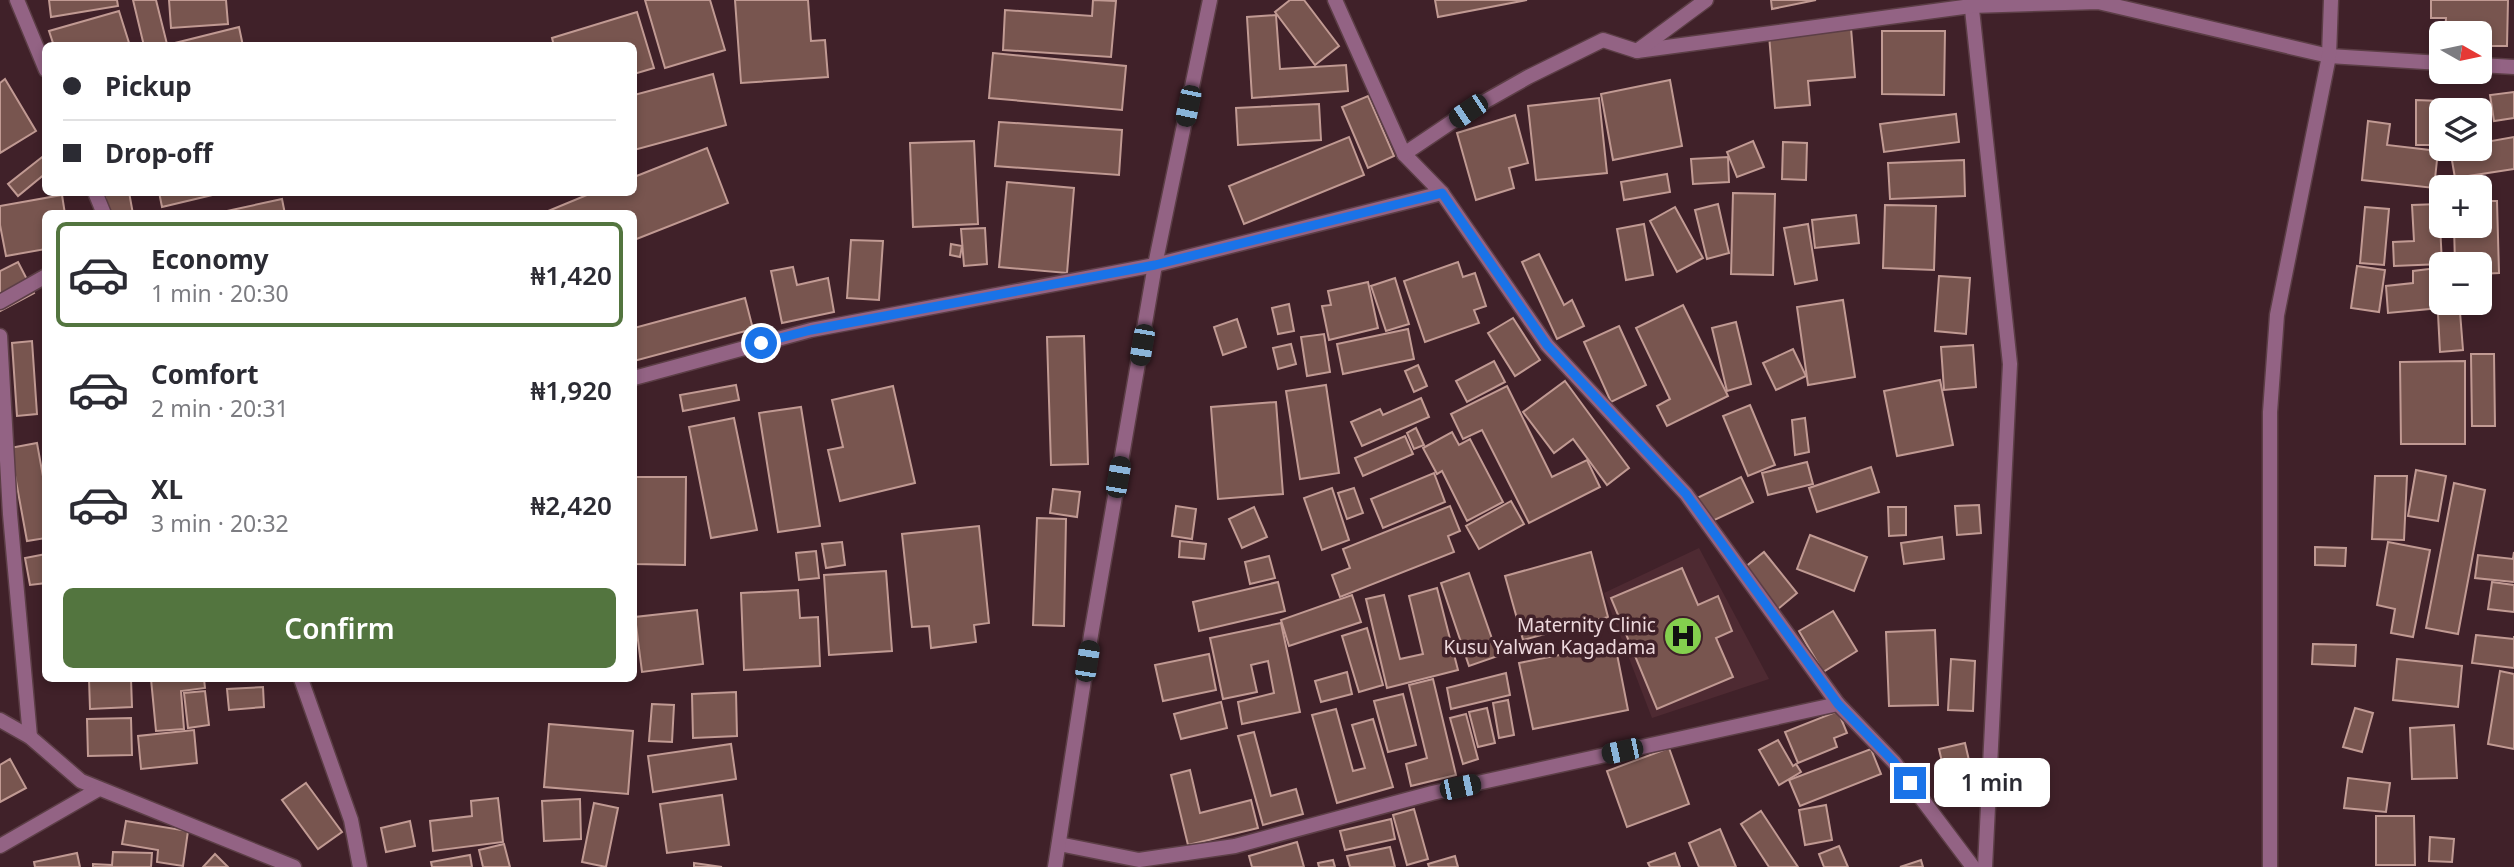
<!DOCTYPE html>
<meta charset="utf-8">
<style>
:root{--surface:#fff;--page:#f7f7f7;--text:#2b2b33;--muted:#7c7c81;--line:#e1e1e2;--accent:#53753f}
body{margin:0;font-family:"Noto Sans",sans-serif;background:var(--page);color:var(--text);height:100vh;display:flex;flex-direction:column;font-size:26px;white-space:nowrap}
*{box-sizing:border-box;margin:0}
p{font-size:23px;color:var(--muted)}
.icon{flex:none;width:38px;height:38px;fill:none;stroke:currentColor;stroke-width:2;stroke-linecap:round;stroke-linejoin:round}
.map{position:relative;flex:1;overflow:hidden}
.side{position:absolute;left:42px;top:210px;width:595px;height:472px;display:flex;flex-direction:column;background:var(--surface);border-radius:10px;box-shadow:0 4px 10px #0003}
.side>*{flex:none}
.banner{position:absolute;left:42px;top:42px;width:595px;height:154px;border-radius:10px;box-shadow:0 4px 10px #0003;display:grid;align-content:center;height:154px;padding:0 21px;background:var(--surface)}
.needle{width:46px;rotate:99deg}
.tools{position:absolute;left:2429px;top:21px;display:grid;gap:14px}
.tools a{display:grid;place-items:center;width:63px;height:63px;border-radius:10px;background:var(--surface);box-shadow:0 4px 10px #0003;font-size:35px}
.end{position:absolute;width:32px;height:32px;margin:-16px;border:9px solid #1a73e8;background:#fff;box-shadow:0 0 0 4px #fff}
.from{border-radius:50%}
.bubble{position:absolute;height:49px;border-radius:10px;background:var(--surface);box-shadow:0 4px 10px #0003;font-size:23px;font-weight:600;line-height:49px;text-align:center}
.car{position:absolute;width:21px;height:42px;margin:-21px -10px;border-radius:9px;box-shadow:0 0 5px 2px #0007;background:linear-gradient(#222 24%,#8ab4d8 0 40%,#222 0 76%,#8ab4d8 0 86%,#222 0)}
.banner b{display:flex;align-items:center;gap:24px;height:66px;font-size:26px}
.banner b+b{border-top:2px solid var(--line)}
.banner i{width:18px;height:18px;background:var(--text)}
ul{padding:12px 0 0;list-style:none}
li{display:flex;align-items:center;gap:21px;height:105px;margin:0 14px 10px;padding:0 7px;border:4px solid transparent;border-radius:10px}
li div{flex:1}
li b{display:block;font-size:26px}
li em{font-style:normal;font-weight:600}
li.selected{border-color:var(--accent)}
li>.icon{width:63px;height:63px;stroke-width:1.5}
.button{display:flex;gap:14px;margin-top:auto;padding:14px 21px}
.button a{flex:1;height:80px;border-radius:10px;background:var(--accent);color:#fff;font-size:28px;font-weight:600;line-height:80px;text-align:center}
.map>svg:first-child{display:block}
.built{fill:#4e2a32}
.building{fill:#78554f;stroke:#c19a93;stroke-width:2}
.lines{fill:none;stroke-linecap:round;stroke-linejoin:round}
.street-casing{stroke:#5c3e46;stroke-width:17}
.street{stroke:#936384;stroke-width:14}
.route{stroke:#1a73e8;stroke-width:9}
.labels{text-anchor:middle;dominant-baseline:central;stroke-width:7;stroke-linejoin:round;paint-order:stroke}
.poi-label{font-size:19px;fill:#eed9dd;stroke:#402129;text-anchor:end}
</style>
<div class="map">
<svg width="2514" height="867" viewBox="0 0 2514 867">
<rect width="100%" height="100%" fill="#402129"/>
<!-- built -->
<path class="built" d="M1699,548L1769,679L1652,718L1604,593Z"/>
<!-- building -->
<g class="building">
<path d="M49,0H117L118,6L51,17Z"/>
<path d="M133,0H156L167,44L144,46Z"/>
<path d="M169,0H226L228,24L171,28Z"/>
<path d="M645,0H710L725,50L665,68Z"/>
<path d="M735,0H808L811,41L825,40L828,77L741,83Z"/>
<path d="M1093,0L1116,1L1111,57L1003,50L1005,10L1092,16Z"/>
<path d="M1290,0H1304L1339,46L1315,65L1275,12Z"/>
<path d="M1435,0H1527L1438,17Z"/>
<path d="M1771,0H1816L1772,9Z"/>
<path d="M2431,0H2508L2507,46H2480V33H2445L2446,18H2431Z"/>
<path d="M119,11L130,46H54L49,31Z"/>
<path d="M637,12L654,68L634,74V46H554L552,38Z"/>
<path d="M1276,15L1280,69L1346,65L1348,91L1252,98L1247,17Z"/>
<path d="M239,27L243,46H172L171,44Z"/>
<path d="M1851,28L1855,77L1808,81L1810,105L1775,108L1769,35Z"/>
<path d="M1882,31H1945L1944,95L1882,94Z"/>
<path d="M993,53L1126,66L1122,110L989,98Z"/>
<path d="M713,74L726,125L634,150V95Z"/>
<path d="M5,79L36,131L0,153V83Z"/>
<path d="M1670,80L1682,146L1613,160L1601,94Z"/>
<path d="M2514,92V118L2494,121L2490,95Z"/>
<path d="M1368,96L1394,156L1368,168L1342,107Z"/>
<path d="M1599,98L1607,173L1536,180L1528,106Z"/>
<path d="M2416,100L2440,101L2439,145H2416Z"/>
<path d="M1319,104L1321,140L1238,145L1236,108Z"/>
<path d="M1956,114L1959,142L1884,152L1880,124Z"/>
<path d="M1515,115L1528,163L1509,168L1514,188L1476,200L1457,133Z"/>
<path d="M2368,121L2390,124L2387,145L2438,151L2434,188L2362,180Z"/>
<path d="M999,122L1122,130L1119,175L995,166Z"/>
<path d="M1349,137L1364,175L1244,224L1229,186Z"/>
<path d="M2514,137V169L2455,178L2450,149H2480V143Z"/>
<path d="M974,141L978,224L913,227L910,143Z"/>
<path d="M1753,141L1764,167L1737,177L1727,152Z"/>
<path d="M1783,142L1807,143L1806,180L1782,179Z"/>
<path d="M707,148L728,203L634,240V214H541L594,192H634V177Z"/>
<path d="M46,154V173L18,196L8,184Z"/>
<path d="M1728,157L1729,182L1693,184L1691,159Z"/>
<path d="M1964,160L1965,196L1890,199L1888,163Z"/>
<path d="M1667,174L1670,192L1624,200L1621,182Z"/>
<path d="M1007,182L1074,188L1067,273L999,267Z"/>
<path d="M104,192H129L133,214H109Z"/>
<path d="M159,192H225L162,207Z"/>
<path d="M1733,193L1775,194L1773,275L1731,274Z"/>
<path d="M62,195L65,214H46V249L6,256L0,225V206Z"/>
<path d="M282,199L285,214H213Z"/>
<path d="M2480,201H2497L2499,273L2480,274V264H2455L2454,226H2480Z"/>
<path d="M1718,204L1729,253L1707,259L1695,210Z"/>
<path d="M2439,204L2442,264L2394,266L2393,242L2414,241L2412,205Z"/>
<path d="M1885,205L1936,206L1934,270L1883,268Z"/>
<path d="M1675,207L1703,258L1677,272L1650,221Z"/>
<path d="M2365,207L2389,209L2384,265L2360,263Z"/>
<path d="M1856,215L1859,243L1815,248L1812,220Z"/>
<path d="M1644,224L1653,275L1626,280L1617,229Z"/>
<path d="M1808,224L1817,280L1795,284L1784,228Z"/>
<path d="M985,228L987,264L964,266L961,229Z"/>
<path d="M851,240L883,241L879,300L847,298Z"/>
<path d="M951,244L962,246L960,257L950,255Z"/>
<path d="M1539,254L1564,305L1572,300L1584,326L1557,339L1522,262Z"/>
<path d="M18,262L34,293L0,311V271Z"/>
<path d="M1458,262L1463,277L1475,273L1486,306L1474,310L1479,323L1425,342L1404,281Z"/>
<path d="M2357,266L2385,270L2379,312L2351,308Z"/>
<path d="M793,267L797,285L828,278L834,312L782,323L771,271Z"/>
<path d="M2437,268L2440,308L2388,313L2386,286L2413,283V271Z"/>
<path d="M1939,276L1970,278L1966,334L1935,331Z"/>
<path d="M1395,278L1409,324L1386,331L1371,286Z"/>
<path d="M1368,282L1378,328L1329,340L1322,306L1331,305L1328,291Z"/>
<path d="M745,298L753,329L634,361V328Z"/>
<path d="M1843,300L1855,377L1808,385L1797,307Z"/>
<path d="M1289,304L1294,331L1278,334L1272,308Z"/>
<path d="M1683,305L1728,396L1667,426L1657,406L1670,399L1636,328Z"/>
<path d="M2460,312L2463,350L2440,352L2438,314Z"/>
<path d="M1513,318L1540,360L1515,376L1488,333Z"/>
<path d="M1237,319L1246,347L1223,355L1214,327Z"/>
<path d="M1736,322L1751,384L1727,391L1712,328Z"/>
<path d="M1619,326L1646,385L1611,402L1584,342Z"/>
<path d="M1408,329L1414,359L1343,374L1337,344Z"/>
<path d="M1324,334L1330,372L1307,376L1301,337Z"/>
<path d="M1084,336L1088,464L1051,465L1047,337Z"/>
<path d="M32,341L37,414L17,416L12,343Z"/>
<path d="M1291,344L1296,364L1278,369L1273,348Z"/>
<path d="M1973,345L1976,387L1944,390L1941,347Z"/>
<path d="M1793,349L1806,376L1776,390L1763,363Z"/>
<path d="M2471,354H2494L2495,426H2472Z"/>
<path d="M1494,361L1505,382L1467,402L1456,381Z"/>
<path d="M2465,361V444H2401L2400,362Z"/>
<path d="M1418,365L1427,386L1414,392L1405,371Z"/>
<path d="M1940,380L1953,445L1897,456L1884,391Z"/>
<path d="M1565,381L1629,468L1607,485L1573,439L1554,453L1523,412Z"/>
<path d="M736,385L739,400L683,411L680,395Z"/>
<path d="M1326,385L1339,473L1300,479L1286,391Z"/>
<path d="M893,386L915,483L840,501L828,450L843,447L832,400Z"/>
<path d="M1507,386L1552,477L1587,460L1600,487L1529,523L1482,430L1463,439L1451,414Z"/>
<path d="M1421,398L1429,417L1362,446L1351,422L1380,409L1383,415Z"/>
<path d="M1276,402L1283,494L1218,499L1211,407Z"/>
<path d="M1750,405L1775,465L1748,476L1723,416Z"/>
<path d="M801,407L820,526L778,532L759,413Z"/>
<path d="M734,418L757,530L711,538L689,427Z"/>
<path d="M1805,418L1809,452L1795,455L1792,420Z"/>
<path d="M1416,428L1424,445L1414,449L1407,433Z"/>
<path d="M1452,432L1459,445L1470,439L1503,502L1467,521L1442,471L1437,474L1423,448Z"/>
<path d="M1405,436L1413,454L1363,476L1355,458Z"/>
<path d="M37,443L46,493V538L27,541L10,448Z"/>
<path d="M1807,462L1813,484L1768,495L1762,473Z"/>
<path d="M1871,467L1879,492L1817,512L1809,488Z"/>
<path d="M2416,470L2446,476L2438,521L2408,516Z"/>
<path d="M1434,473L1445,502L1383,528L1371,499Z"/>
<path d="M2375,476H2407L2404,540L2372,539Z"/>
<path d="M634,477H686L685,565L634,564Z"/>
<path d="M1741,477L1753,502L1708,523L1697,498Z"/>
<path d="M2454,483L2485,490L2458,634L2426,628Z"/>
<path d="M1332,488L1349,540L1322,550L1304,498Z"/>
<path d="M1354,488L1363,513L1347,519L1338,493Z"/>
<path d="M1053,489L1080,492L1077,517L1050,513Z"/>
<path d="M1511,501L1524,524L1479,549L1466,526Z"/>
<path d="M1979,505L1981,533L1957,535L1955,506Z"/>
<path d="M1176,506L1196,509L1192,539L1172,536Z"/>
<path d="M1450,506L1460,531L1448,536L1454,552L1340,597L1332,575L1350,568L1343,549Z"/>
<path d="M1254,507L1267,537L1242,548L1229,519Z"/>
<path d="M1888,507H1906V535L1889,536Z"/>
<path d="M1037,518L1066,519L1064,626L1033,625Z"/>
<path d="M979,526L989,623L974,625L976,642L931,648L929,626L912,627L902,534Z"/>
<path d="M1810,535L1867,557L1854,591L1797,569Z"/>
<path d="M1942,537L1944,559L1904,564L1901,543Z"/>
<path d="M1180,541L1206,544L1204,559L1179,557Z"/>
<path d="M842,542L845,565L826,568L822,544Z"/>
<path d="M2388,542L2430,550L2413,637L2391,633L2395,609L2377,605Z"/>
<path d="M2315,547L2346,548L2345,566L2315,565Z"/>
<path d="M816,551L819,578L799,580L796,553Z"/>
<path d="M1591,552L1608,617L1523,640L1505,576Z"/>
<path d="M1764,552L1797,593L1778,609L1744,568Z"/>
<path d="M2514,552V582L2475,578L2478,555L2513,559Z"/>
<path d="M46,554V583L30,585L25,558Z"/>
<path d="M1269,556L1275,578L1250,584L1245,562Z"/>
<path d="M1682,568L1698,605L1718,596L1732,631L1716,638L1733,677L1657,709L1611,598Z"/>
<path d="M886,571L892,651L829,655L824,575Z"/>
<path d="M1469,573L1498,656L1469,666L1441,583Z"/>
<path d="M1278,582L1285,611L1199,631L1193,602Z"/>
<path d="M2492,582L2514,585V612L2488,609Z"/>
<path d="M1437,588L1458,670L1387,688L1366,599L1384,595L1400,659L1423,654L1409,596Z"/>
<path d="M798,590L800,618L818,617L820,666L744,670L741,593Z"/>
<path d="M1352,595L1361,622L1289,646L1281,620Z"/>
<path d="M697,610L703,664L642,672L635,617Z"/>
<path d="M1833,611L1857,651L1823,672L1799,631Z"/>
<path d="M1281,623L1300,712L1242,724L1238,702L1274,693L1268,661L1251,665L1257,692L1223,699L1210,638Z"/>
<path d="M1367,628L1383,685L1359,692L1342,636Z"/>
<path d="M1935,630L1938,705L1889,706L1886,632Z"/>
<path d="M2476,635L2514,639V636V668L2472,663Z"/>
<path d="M1615,644L1628,710L1533,729L1519,663Z"/>
<path d="M2313,644L2356,645L2355,666L2312,664Z"/>
<path d="M1209,654L1216,690L1163,701L1155,665Z"/>
<path d="M1951,659L1975,661L1973,711L1948,710Z"/>
<path d="M2397,659L2462,666L2458,707L2393,700Z"/>
<path d="M2500,671L2514,674V749L2488,744Z"/>
<path d="M1347,672L1352,694L1321,702L1315,681Z"/>
<path d="M1506,673L1510,695L1451,709L1447,688Z"/>
<path d="M89,679H131L132,707L90,709Z"/>
<path d="M151,679H204L205,688L181,691L184,729L156,731Z"/>
<path d="M1433,679L1456,775L1411,786L1406,764L1427,758L1409,685Z"/>
<path d="M263,687L264,707L229,710L227,689Z"/>
<path d="M205,691L209,725L188,728L184,693Z"/>
<path d="M736,692L737,736L693,738L692,694Z"/>
<path d="M1403,694L1416,745L1388,752L1374,701Z"/>
<path d="M1508,700L1514,735L1499,738L1493,703Z"/>
<path d="M1221,702L1227,728L1181,739L1174,714Z"/>
<path d="M652,704L674,705L672,742L649,741Z"/>
<path d="M1487,708L1495,743L1478,747L1469,712Z"/>
<path d="M2355,708L2373,713L2362,752L2343,747Z"/>
<path d="M1336,709L1353,771L1365,768L1352,725L1373,719L1393,787L1337,803L1312,715Z"/>
<path d="M1838,711L1847,733L1834,738L1837,747L1798,763L1785,732Z"/>
<path d="M1466,714L1478,759L1463,764L1450,718Z"/>
<path d="M131,718L132,755L88,756L87,719Z"/>
<path d="M549,724L633,731L628,794L544,787Z"/>
<path d="M2454,725L2457,778L2412,779L2410,728Z"/>
<path d="M194,730L197,763L141,769L138,736Z"/>
<path d="M1254,732L1271,796L1296,789L1303,814L1263,825L1238,736Z"/>
<path d="M1778,740L1793,766L1796,764L1801,772L1779,785L1759,750Z"/>
<path d="M1965,743L1977,795L1951,801L1939,749Z"/>
<path d="M731,744L736,779L653,792L648,756Z"/>
<path d="M1669,748L1689,804L1627,827L1607,771Z"/>
<path d="M1871,749L1881,774L1800,806L1789,780Z"/>
<path d="M10,759L26,788L0,802V765Z"/>
<path d="M1190,770L1200,813L1251,800L1258,828L1188,845L1171,775Z"/>
<path d="M2348,778L2390,783L2386,812L2344,808Z"/>
<path d="M306,783L342,832L318,849L282,800Z"/>
<path d="M722,795L729,845L667,853L660,804Z"/>
<path d="M498,798L503,842L433,851L430,821L472,816L471,801Z"/>
<path d="M580,799L581,839L544,841L542,801Z"/>
<path d="M594,803L618,808L606,867L582,862Z"/>
<path d="M1826,805L1832,840L1805,845L1799,810Z"/>
<path d="M1414,809L1428,859L1407,865L1393,815Z"/>
<path d="M1761,811L1798,867H1769L1741,824Z"/>
<path d="M2376,816H2414L2415,865H2376Z"/>
<path d="M1391,819L1395,839L1345,850L1340,831Z"/>
<path d="M126,821L188,831L183,866L157,862L158,850L122,844Z"/>
<path d="M410,821L415,846L386,852L381,828Z"/>
<path d="M1720,829L1736,867H1699L1689,843Z"/>
<path d="M2430,837L2454,839L2452,862L2429,861Z"/>
<path d="M1297,842L1304,867H1252L1249,856Z"/>
<path d="M504,844L510,867H483L479,850Z"/>
<path d="M1839,846L1848,867H1824L1819,854Z"/>
<path d="M1390,847L1395,867H1350L1347,856Z"/>
<path d="M113,852L152,853L151,867H93V864L112,865Z"/>
<path d="M77,853L80,867H35L34,862Z"/>
<path d="M1675,853L1680,867H1650L1648,863Z"/>
<path d="M215,854L228,867H203Z"/>
<path d="M470,855L472,867H432L431,862Z"/>
<path d="M1455,856L1458,867H1429L1428,864Z"/>
<path d="M1333,860L1335,867H1319L1318,863Z"/>
<path d="M1921,860L1923,867H1900Z"/>
<path d="M694,863L722,867H694Z"/>
</g>
<g class="lines">
<defs>
<g id="street">
<path d="M17,0L46,70"/>
<path d="M1335,0L1404,154L1442,193L1547,345L1686,494L1838,704L1894,762L1973,867"/>
<path d="M1971,0L2010,364L1985,867"/>
<path d="M1637,51L1971,6L2098,2L2329,56L2441,63"/>
<path d="M2480,65L2514,67"/>
<path d="M1404,154L1468,111L1528,77L1603,40L1637,51L1706,0"/>
<path d="M95,192L104,214"/>
<path d="M0,302L46,276"/>
<path d="M0,336L10,514L30,737"/>
<path d="M634,378L811,330L1155,265L1442,193"/>
<path d="M301,679L351,820L360,867"/>
<path d="M0,720L30,737L81,781L294,867"/>
<path d="M1059,844L1139,860L1235,846L1432,793L1838,704"/>
<path d="M0,846L99,789"/>
<path d="M1055,867L1091,635L1155,265L1210,0"/>
<path d="M2270,867V412L2277,315L2329,56L2331,0"/>
</g>
</defs>
<!-- street casing -->
<use href="#street" class="street-casing"/>
<!-- street -->
<use href="#street" class="street"/>
</g>
<g class="lines">
<!-- route -->
<path class="route" d="M761,343L811,330L1155,265L1442,193L1547,345L1686,494L1838,704L1894,762L1910,783"/>
</g>
<!-- icons -->
<defs>
<symbol id="hospital-disc" viewBox="-11 -11 22 22"><circle r="9.5" fill="#84d04e" stroke="#402129"/><path d="M-5-5h3v3.5h4V-5h3V5h-3V1.5h-4V5h-3Z" fill="#111"/></symbol>
</defs>
<g fill-rule="evenodd">
<use href="#hospital-disc" x="1661" y="614" width="44" height="44"/>
</g>
<g class="labels">
<!-- poi labels -->
<g class="poi-label">
<text x="1656" y="625">Maternity Clinic<tspan x="1656" dy="22">Kusu Yalwan Kagadama</tspan></text>
</g>
</g>
</svg>
<div class="tools">
<a><svg class="needle" viewBox="-14 -14 28 28"><path d="M0-13l5 13h-10z" fill="#e53935"/><path d="M0 13l5-13h-10z" fill="#7c7c81"/></svg></a>
<a><svg class="icon" aria-label="layers" viewBox="0 0 24 24"><path d="M12 4l9 5-9 5-9-5zM3 14l9 5 9-5"/></svg></a>
<a>+</a>
<a>−</a>
</div>
<i class="end from" style="left:761px;top:343px"></i>
<i class="end" style="left:1910px;top:783px"></i>
<div class="bubble" style="left:1934px;top:758px;width:116px">1 min</div>
<i class="car" style="left:1188px;top:106px;rotate:192deg"></i>
<i class="car" style="left:1468px;top:111px;rotate:236deg"></i>
<i class="car" style="left:1142px;top:345px;rotate:190deg"></i>
<i class="car" style="left:1118px;top:477px;rotate:10deg"></i>
<i class="car" style="left:1087px;top:661px;rotate:9deg"></i>
<i class="car" style="left:1622px;top:751px;rotate:258deg"></i>
<i class="car" style="left:1460px;top:787px;rotate:78deg"></i>
<div class="banner">
<b><i class="from"></i>Pickup</b>
<b><i></i>Drop-off</b>
</div>
<section class="side">
<ul>
<li class="selected"><svg class="icon" aria-label="car" viewBox="0 0 24 24"><path d="M5 17H2v-5l4-1 3-4h7l3 4 3 1v5h-3M9 17h6M6 11h13"/><circle cx="7" cy="17" r="2"/><circle cx="17" cy="17" r="2"/></svg><div><b>Economy</b><p>1 min · 20:30</p></div><em>₦1,420</em></li>
<li><svg class="icon" aria-label="car" viewBox="0 0 24 24"><path d="M5 17H2v-5l4-1 3-4h7l3 4 3 1v5h-3M9 17h6M6 11h13"/><circle cx="7" cy="17" r="2"/><circle cx="17" cy="17" r="2"/></svg><div><b>Comfort</b><p>2 min · 20:31</p></div><em>₦1,920</em></li>
<li><svg class="icon" aria-label="car" viewBox="0 0 24 24"><path d="M5 17H2v-5l4-1 3-4h7l3 4 3 1v5h-3M9 17h6M6 11h13"/><circle cx="7" cy="17" r="2"/><circle cx="17" cy="17" r="2"/></svg><div><b>XL</b><p>3 min · 20:32</p></div><em>₦2,420</em></li>
</ul>
<div class="button"><a>Confirm</a></div>
</section>
</div>
